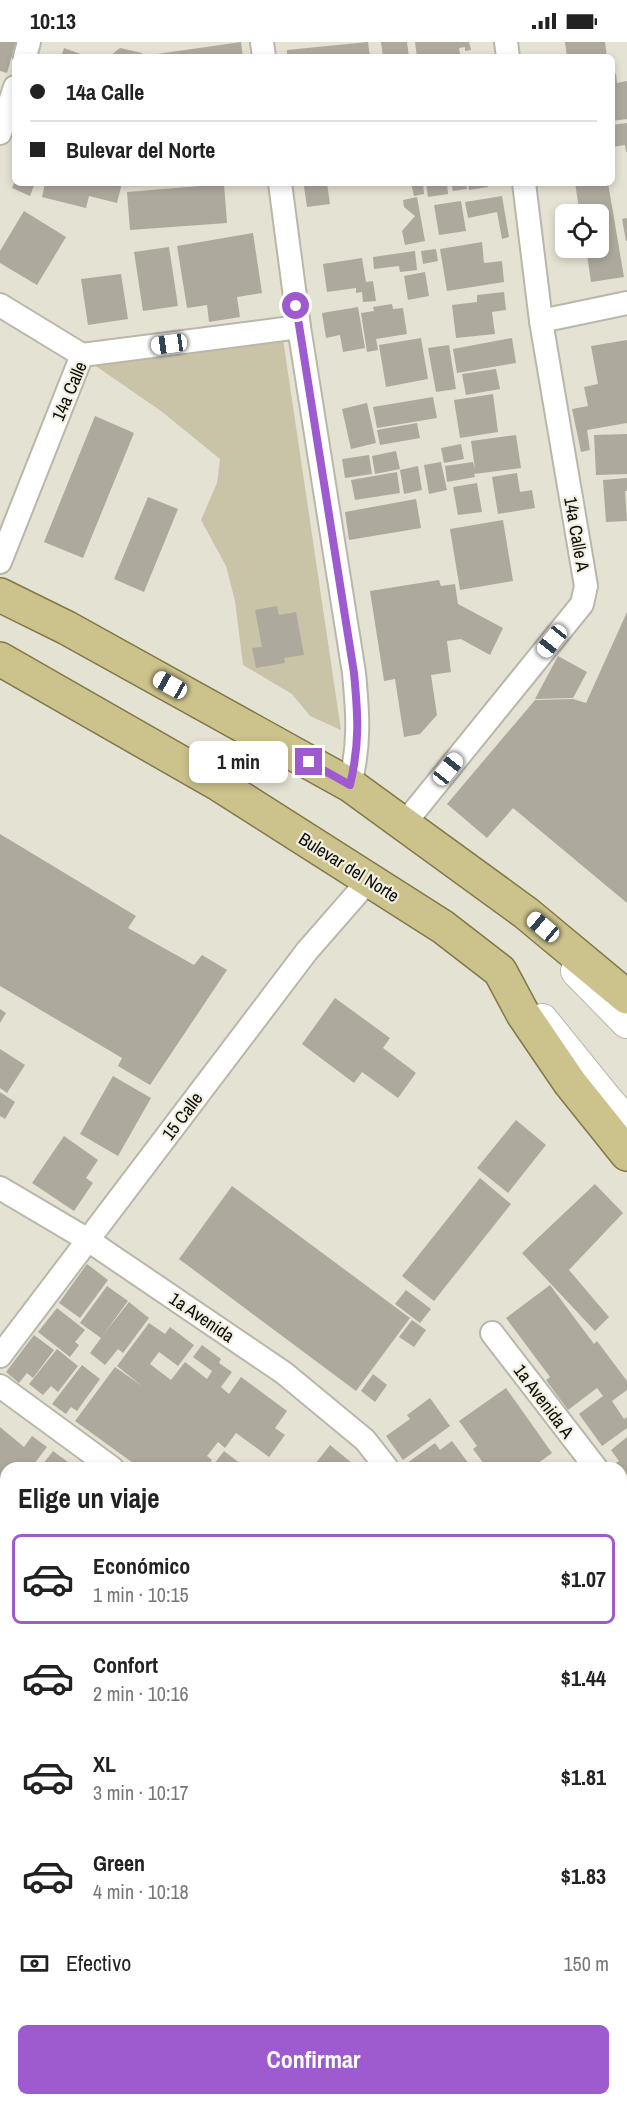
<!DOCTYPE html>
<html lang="es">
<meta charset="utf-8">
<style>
:root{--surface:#fff;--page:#f2f2f2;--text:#222;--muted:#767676;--line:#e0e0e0;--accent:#9e5acf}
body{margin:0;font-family:"Archivo Narrow",sans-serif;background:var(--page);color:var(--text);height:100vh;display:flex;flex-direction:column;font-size:22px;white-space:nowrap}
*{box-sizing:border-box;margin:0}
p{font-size:20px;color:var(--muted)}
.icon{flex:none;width:33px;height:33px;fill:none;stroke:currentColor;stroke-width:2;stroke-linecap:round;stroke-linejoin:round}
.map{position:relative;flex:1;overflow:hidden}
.drawer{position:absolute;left:0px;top:1420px;width:627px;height:644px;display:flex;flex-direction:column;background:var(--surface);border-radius:18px 18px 0 0;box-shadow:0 3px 9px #0003}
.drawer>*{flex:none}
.top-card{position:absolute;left:12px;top:12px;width:603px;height:132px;border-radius:9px;box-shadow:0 3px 9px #0003;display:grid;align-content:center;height:132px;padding:0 18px;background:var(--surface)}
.tools{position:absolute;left:555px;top:162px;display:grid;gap:12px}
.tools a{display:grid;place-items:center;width:54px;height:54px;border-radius:9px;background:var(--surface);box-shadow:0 3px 9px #0003;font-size:30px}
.end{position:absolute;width:27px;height:27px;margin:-14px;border:8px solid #9e5acf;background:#fff;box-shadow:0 0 0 3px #fff}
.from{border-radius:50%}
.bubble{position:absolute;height:42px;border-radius:9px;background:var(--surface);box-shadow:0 3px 9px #0003;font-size:20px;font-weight:700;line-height:42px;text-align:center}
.car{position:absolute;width:18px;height:36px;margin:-18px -9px;border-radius:8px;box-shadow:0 0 4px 2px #0007;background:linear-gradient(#fff 24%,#345 0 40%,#fff 0 76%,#345 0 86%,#fff 0)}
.top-card b{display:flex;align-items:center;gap:21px;height:57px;font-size:22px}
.top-card b+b{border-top:2px solid var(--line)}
.top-card i{width:15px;height:15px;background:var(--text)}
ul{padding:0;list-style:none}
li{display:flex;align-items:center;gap:18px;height:90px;margin:0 12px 9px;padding:0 6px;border:3px solid transparent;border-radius:9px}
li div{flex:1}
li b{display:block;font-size:22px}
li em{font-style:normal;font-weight:700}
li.active{border-color:var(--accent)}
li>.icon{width:54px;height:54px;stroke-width:1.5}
h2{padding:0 18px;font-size:27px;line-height:72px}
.pay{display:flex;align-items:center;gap:15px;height:66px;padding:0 18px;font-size:22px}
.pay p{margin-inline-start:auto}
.cta{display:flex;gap:12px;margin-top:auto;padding:12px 18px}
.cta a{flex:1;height:69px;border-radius:9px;background:var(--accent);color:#fff;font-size:24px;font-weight:700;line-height:69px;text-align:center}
.status{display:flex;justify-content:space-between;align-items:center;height:42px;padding:0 30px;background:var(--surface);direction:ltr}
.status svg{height:16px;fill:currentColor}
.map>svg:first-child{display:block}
.green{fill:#c9c4a7}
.building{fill:#adaa9d}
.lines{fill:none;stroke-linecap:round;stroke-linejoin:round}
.minor-casing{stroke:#b9b7a9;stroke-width:26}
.secondary-casing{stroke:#b9b7a9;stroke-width:34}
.trunk-casing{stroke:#81784a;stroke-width:36}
.minor{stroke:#fff;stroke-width:22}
.secondary{stroke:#fff;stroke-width:32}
.trunk{stroke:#ccc28b;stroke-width:33}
.route{stroke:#9e5acf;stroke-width:8}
.labels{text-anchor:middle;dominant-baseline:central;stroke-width:4.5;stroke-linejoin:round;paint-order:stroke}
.street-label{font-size:18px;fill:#0d0c08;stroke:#f1efe0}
</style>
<div class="status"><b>10:13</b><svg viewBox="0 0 49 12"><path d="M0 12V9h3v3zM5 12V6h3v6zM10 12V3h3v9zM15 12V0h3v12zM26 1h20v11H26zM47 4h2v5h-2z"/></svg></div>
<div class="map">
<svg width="627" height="2063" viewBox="0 0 627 2063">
<rect width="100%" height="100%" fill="#e4e2d3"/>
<!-- green -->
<path class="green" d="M283,297L341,688L310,674L292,652L243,623L235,559L226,524L201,478L217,441L220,417L161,369L87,318Z"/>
<!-- building -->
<g class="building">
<path d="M0,0H16L7,31L0,29Z"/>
<path d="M241,0L243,15H150V13Z"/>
<path d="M368,0L370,15H287V8Z"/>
<path d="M381,0H407L409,15H383Z"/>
<path d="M415,0H469L471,8L465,9V5L459,6L460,12L457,15H417Z"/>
<path d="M565,0H605L607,15H567Z"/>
<path d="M64,6L89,15H61Z"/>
<path d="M120,6L142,11L141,15H109Z"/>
<path d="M612,32H616L617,41L627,39V77L612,79Z"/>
<path d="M627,81V110H626L625,103L612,105V83Z"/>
<path d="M14,141H35L30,154L12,146Z"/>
<path d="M45,141H122L117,161L89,154L86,166L42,155Z"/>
<path d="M327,141L330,162L307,165L304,144Z"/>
<path d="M411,141H423L424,152L414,154Z"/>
<path d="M426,141H447L448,152L428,155Z"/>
<path d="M451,141H466L467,147L453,149Z"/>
<path d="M468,141H487L488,145L469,148Z"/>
<path d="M575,141H608L624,235L591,240L586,206H598V172H580Z"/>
<path d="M224,142L227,181L130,188L127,150Z"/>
<path d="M502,154L509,195L502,197L497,170L468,176L465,160Z"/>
<path d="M417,155L425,199L405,203L402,189L415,174L404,165L403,158Z"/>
<path d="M461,159L466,189L439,193L434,163Z"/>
<path d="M24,169L66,195L37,243L0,221V209Z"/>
<path d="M627,176V199H626L622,177Z"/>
<path d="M253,191L262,251L237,255L240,275L209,280L207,263L187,266L177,204Z"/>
<path d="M482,200L484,221L502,219L504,240L447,249L440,207Z"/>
<path d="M169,205L178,264L143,269L134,210Z"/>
<path d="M436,207L438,219L423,222L421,209Z"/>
<path d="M415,209L417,228L400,230L399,224L374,227L373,215Z"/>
<path d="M362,216L366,240L373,239L376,259L363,260L362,250L356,251V246L327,250L323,222Z"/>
<path d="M425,230L429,254L408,258L404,234Z"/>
<path d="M121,232L128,277L88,283L81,237Z"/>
<path d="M504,250L506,268L492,270L495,292L456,296L452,263L477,260V253Z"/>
<path d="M392,262L393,267L403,266L407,292L376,297L378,308L367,310L361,271L374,269L373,265Z"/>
<path d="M358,265L365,306L343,310L340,293L326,296L322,271Z"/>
<path d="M421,296L428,337L386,345L379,303Z"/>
<path d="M512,296L516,321L457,331L453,307Z"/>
<path d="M627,298V381L587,388L590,408L581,410L572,367L588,364L584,345L598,342L591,304Z"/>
<path d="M449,303L456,347L436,350L428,306Z"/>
<path d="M496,327L500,347L466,353L462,332Z"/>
<path d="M493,352L498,390L460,396L454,358Z"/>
<path d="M433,355L437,376L377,386L373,365Z"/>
<path d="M367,361L376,401L351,407L342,367Z"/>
<path d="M95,374L134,391L83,516L44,500Z"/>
<path d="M417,381L420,396L380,403L377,388Z"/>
<path d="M627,392V432L596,433L594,393Z"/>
<path d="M516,393L521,426L474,432L475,435L447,440L445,424L473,420L475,427L471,399Z"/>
<path d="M461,402L464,417L444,421L441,406Z"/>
<path d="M396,409L400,427L375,432L372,414Z"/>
<path d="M369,413L372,432L345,436L342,417Z"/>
<path d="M441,420L447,448L429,452L424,423Z"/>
<path d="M418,424L422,448L404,452L400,428Z"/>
<path d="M397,430L400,451L355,458L351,438Z"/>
<path d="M517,431L520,450L532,448L535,466L498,472L492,435Z"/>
<path d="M627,436V449H625L627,479L606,480L603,438Z"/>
<path d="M477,441L482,470L458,473L453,445Z"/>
<path d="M148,455L178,467L144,550L114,537Z"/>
<path d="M416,457L421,486L349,498L345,470Z"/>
<path d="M503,478L513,539L460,548L450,487Z"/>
<path d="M439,538L441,544L455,542L458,562L503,586L490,613L461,597L447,599L451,630L431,633L437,673L420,692L404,695L395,637L384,639L370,549Z"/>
<path d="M277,564L279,573L296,570L304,613L284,616L285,621L256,626L252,606L262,605L255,568Z"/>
<path d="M627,570V861L513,766L487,796L447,762L535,658L573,657L586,661Z"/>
<path d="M558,614L587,630L573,656L535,657Z"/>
<path d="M0,792L136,874L128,886L194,923L202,913L227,928L150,1043L118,1024L122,1016L0,944Z"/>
<path d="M335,956L390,996L383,1006L416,1031L398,1056L362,1030L354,1041L302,1002Z"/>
<path d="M0,967L6,971L0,981Z"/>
<path d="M0,1007L25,1023L7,1051L0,1046Z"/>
<path d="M113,1034L151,1056L118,1114L80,1092Z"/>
<path d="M0,1050L15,1060L5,1077L0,1074Z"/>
<path d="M516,1078L546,1103L508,1151L477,1126Z"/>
<path d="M64,1094L98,1118L86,1136L93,1141L74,1169L32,1141Z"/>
<path d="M480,1136L511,1162L434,1259L402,1234Z"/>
<path d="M595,1142L623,1171L569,1228L609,1275L595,1289L522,1211Z"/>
<path d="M232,1144L410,1276L356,1349L179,1217Z"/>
<path d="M87,1222L108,1238L80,1276L59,1261Z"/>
<path d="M550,1243L594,1302L597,1299L627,1339V1348L612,1359L624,1377L627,1375V1386L602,1404L579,1372L603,1354L597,1346L568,1368L546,1338L550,1335L506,1276Z"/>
<path d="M107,1244L128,1259L103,1293L129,1260L149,1276L123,1311L118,1307L105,1323L90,1311L101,1296L80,1281Z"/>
<path d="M406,1248L431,1267L420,1281L395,1262Z"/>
<path d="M57,1266L85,1288L75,1300L79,1303L70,1315L38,1290Z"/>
<path d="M412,1278L426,1288L414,1305L399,1295Z"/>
<path d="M149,1281L165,1292L170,1285L194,1303L178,1324L159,1310L150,1322L171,1338L185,1320L207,1337L212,1329L193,1315L202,1303L221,1317L219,1321L232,1330L221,1345L229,1352L241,1335L287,1369L275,1386L285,1393L269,1415L236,1391L225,1406L218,1400L207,1414L212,1418L206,1426H148L143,1423L140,1426L75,1379L115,1325L142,1344L117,1324Z"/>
<path d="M34,1293L54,1308L33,1336L27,1331L19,1341L6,1330Z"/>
<path d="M57,1307L78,1324L58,1350L51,1344L43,1353L29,1342Z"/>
<path d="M82,1323L100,1337L77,1369L71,1365L66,1372L52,1362Z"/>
<path d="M373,1332L387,1343L375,1360L361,1349Z"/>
<path d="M506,1346L552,1411L537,1422L540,1426H487L473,1407L477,1404L459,1379Z"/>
<path d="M430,1356L450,1384L403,1418L386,1394L410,1377L407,1373Z"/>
<path d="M0,1385L24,1405L32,1394L47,1405L31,1426H6V1453L0,1449Z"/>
<path d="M627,1395V1432L625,1433L616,1421L619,1419L611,1408Z"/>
<path d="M452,1399L472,1426H405L403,1424L435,1401L440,1408Z"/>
<path d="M330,1403L358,1426H312Z"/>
<path d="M53,1409L68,1420L63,1426H40Z"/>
<path d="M224,1409L241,1422L237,1426H211Z"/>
<path d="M0,1474L6,1479V1505L0,1501Z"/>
<path d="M621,1502L627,1511V1568L621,1572Z"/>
<path d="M0,1575L6,1580V1739L0,1735Z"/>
<path d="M627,1589V1621L621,1625V1594Z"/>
<path d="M621,1782L627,1790V1847L621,1851Z"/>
<path d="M6,1837V1884L0,1876V1841Z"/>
<path d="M627,1859V1894L621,1886V1863Z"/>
<path d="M0,1896L6,1904V1991L1,1994Z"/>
<path d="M621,1913L627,1919V2011L621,2003Z"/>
<path d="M6,1999V2012L0,2004Z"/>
<path d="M155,2058H198L202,2063H148Z"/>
<path d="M251,2058H282L276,2063H255Z"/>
<path d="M289,2058H322L320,2059L323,2063H282Z"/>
<path d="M331,2058H351L344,2063H335Z"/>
<path d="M357,2058H387L390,2063H353L352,2061Z"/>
<path d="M457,2058H523L526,2063H461Z"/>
<path d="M606,2058H615L619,2063H599Z"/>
</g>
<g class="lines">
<defs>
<g id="minor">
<path d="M262,0L264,15"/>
<path d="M506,0L508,15"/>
<path d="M25,15L29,0"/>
<path d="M0,91L15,45"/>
<path d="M280,141L299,285L354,631C358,673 360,701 350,743"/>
<path d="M0,263L82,313"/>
<path d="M541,279L627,261"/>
<path d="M0,520L82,313L299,285"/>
<path d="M404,782L582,562L586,544L541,279L524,141"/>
<path d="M0,1146L88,1198L284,1331L365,1398L387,1426"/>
<path d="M492,1291L596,1426"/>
<path d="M0,1314L307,909L369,838"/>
<path d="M0,1344L112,1426"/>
<path d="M621,1459L627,1467"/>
<path d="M0,1548L6,1553"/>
<path d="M621,1674L627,1670"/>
<path d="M621,1748L627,1757"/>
<path d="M0,1767L6,1772"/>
<path d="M0,1830L6,1825"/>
<path d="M621,2033L627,2041"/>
<path d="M0,2039L6,2047"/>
<path d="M14,2058L18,2063"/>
<path d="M227,2058L231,2063"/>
<path d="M435,2058L438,2063"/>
<path d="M89,2063L96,2058"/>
</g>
<g id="secondary">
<path d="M577,929L627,980"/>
<path d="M542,978L609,1061L627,1080"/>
</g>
<g id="trunk">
<path d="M0,553L67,586L350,743L526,871L627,955"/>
<path d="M0,617L220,743L443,885L500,929L523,972L570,1041L627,1112"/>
</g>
</defs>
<!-- minor casing -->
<use href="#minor" class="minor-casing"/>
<!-- secondary casing -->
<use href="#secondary" class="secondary-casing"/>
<!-- trunk casing -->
<use href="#trunk" class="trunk-casing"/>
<!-- minor -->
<use href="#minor" class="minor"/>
<!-- secondary -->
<use href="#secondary" class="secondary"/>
<!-- trunk -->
<use href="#trunk" class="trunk"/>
</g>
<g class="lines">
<!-- route -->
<path class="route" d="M296,264L354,631C358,673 360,701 350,743L309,720"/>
</g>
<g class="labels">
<!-- street labels -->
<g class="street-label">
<text transform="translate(69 349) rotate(-67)">14a Calle</text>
<text transform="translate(577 492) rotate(80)">14a Calle A</text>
<text transform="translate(349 825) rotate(32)">Bulevar del Norte</text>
<text transform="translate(182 1074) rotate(-53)">15 Calle</text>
<text transform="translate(202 1275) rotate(34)">1a Avenida</text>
<text transform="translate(544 1359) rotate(53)">1a Avenida A</text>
</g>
</g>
</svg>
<div class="tools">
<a><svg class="icon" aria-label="locate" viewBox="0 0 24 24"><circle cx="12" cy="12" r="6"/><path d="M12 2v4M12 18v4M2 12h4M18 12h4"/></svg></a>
</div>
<i class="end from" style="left:296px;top:264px"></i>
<i class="end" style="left:309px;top:720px"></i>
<div class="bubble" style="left:189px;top:699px;width:99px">1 min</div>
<i class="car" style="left:169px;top:302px;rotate:262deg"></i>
<i class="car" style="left:552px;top:599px;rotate:219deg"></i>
<i class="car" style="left:170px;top:643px;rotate:299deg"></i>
<i class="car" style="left:448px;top:727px;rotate:39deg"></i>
<i class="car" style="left:543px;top:885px;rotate:310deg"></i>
<div class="top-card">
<b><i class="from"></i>14a Calle</b>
<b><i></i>Bulevar del Norte</b>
</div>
<section class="drawer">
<h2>Elige un viaje</h2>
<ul>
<li class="active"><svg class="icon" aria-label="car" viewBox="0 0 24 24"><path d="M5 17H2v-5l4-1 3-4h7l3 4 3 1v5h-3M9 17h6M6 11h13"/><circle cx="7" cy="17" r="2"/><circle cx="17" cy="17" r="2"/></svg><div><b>Económico</b><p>1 min · 10:15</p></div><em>$1.07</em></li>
<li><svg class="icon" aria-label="car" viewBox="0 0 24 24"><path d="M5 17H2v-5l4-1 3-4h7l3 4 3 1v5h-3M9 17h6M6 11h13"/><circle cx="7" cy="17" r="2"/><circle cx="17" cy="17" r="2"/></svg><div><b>Confort</b><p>2 min · 10:16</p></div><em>$1.44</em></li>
<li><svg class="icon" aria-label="car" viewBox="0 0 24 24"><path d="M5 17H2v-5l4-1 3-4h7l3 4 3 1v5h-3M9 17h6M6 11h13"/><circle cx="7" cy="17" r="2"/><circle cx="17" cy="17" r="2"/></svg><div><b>XL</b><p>3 min · 10:17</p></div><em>$1.81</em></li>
<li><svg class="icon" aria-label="car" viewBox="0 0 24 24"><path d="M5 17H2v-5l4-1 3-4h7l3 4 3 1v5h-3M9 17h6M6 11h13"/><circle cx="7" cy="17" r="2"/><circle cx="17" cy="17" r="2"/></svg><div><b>Green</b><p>4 min · 10:18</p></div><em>$1.83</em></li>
</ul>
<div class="pay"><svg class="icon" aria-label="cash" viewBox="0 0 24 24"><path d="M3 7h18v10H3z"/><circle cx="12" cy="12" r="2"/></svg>Efectivo<p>150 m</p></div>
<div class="cta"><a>Confirmar</a></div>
</section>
</div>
